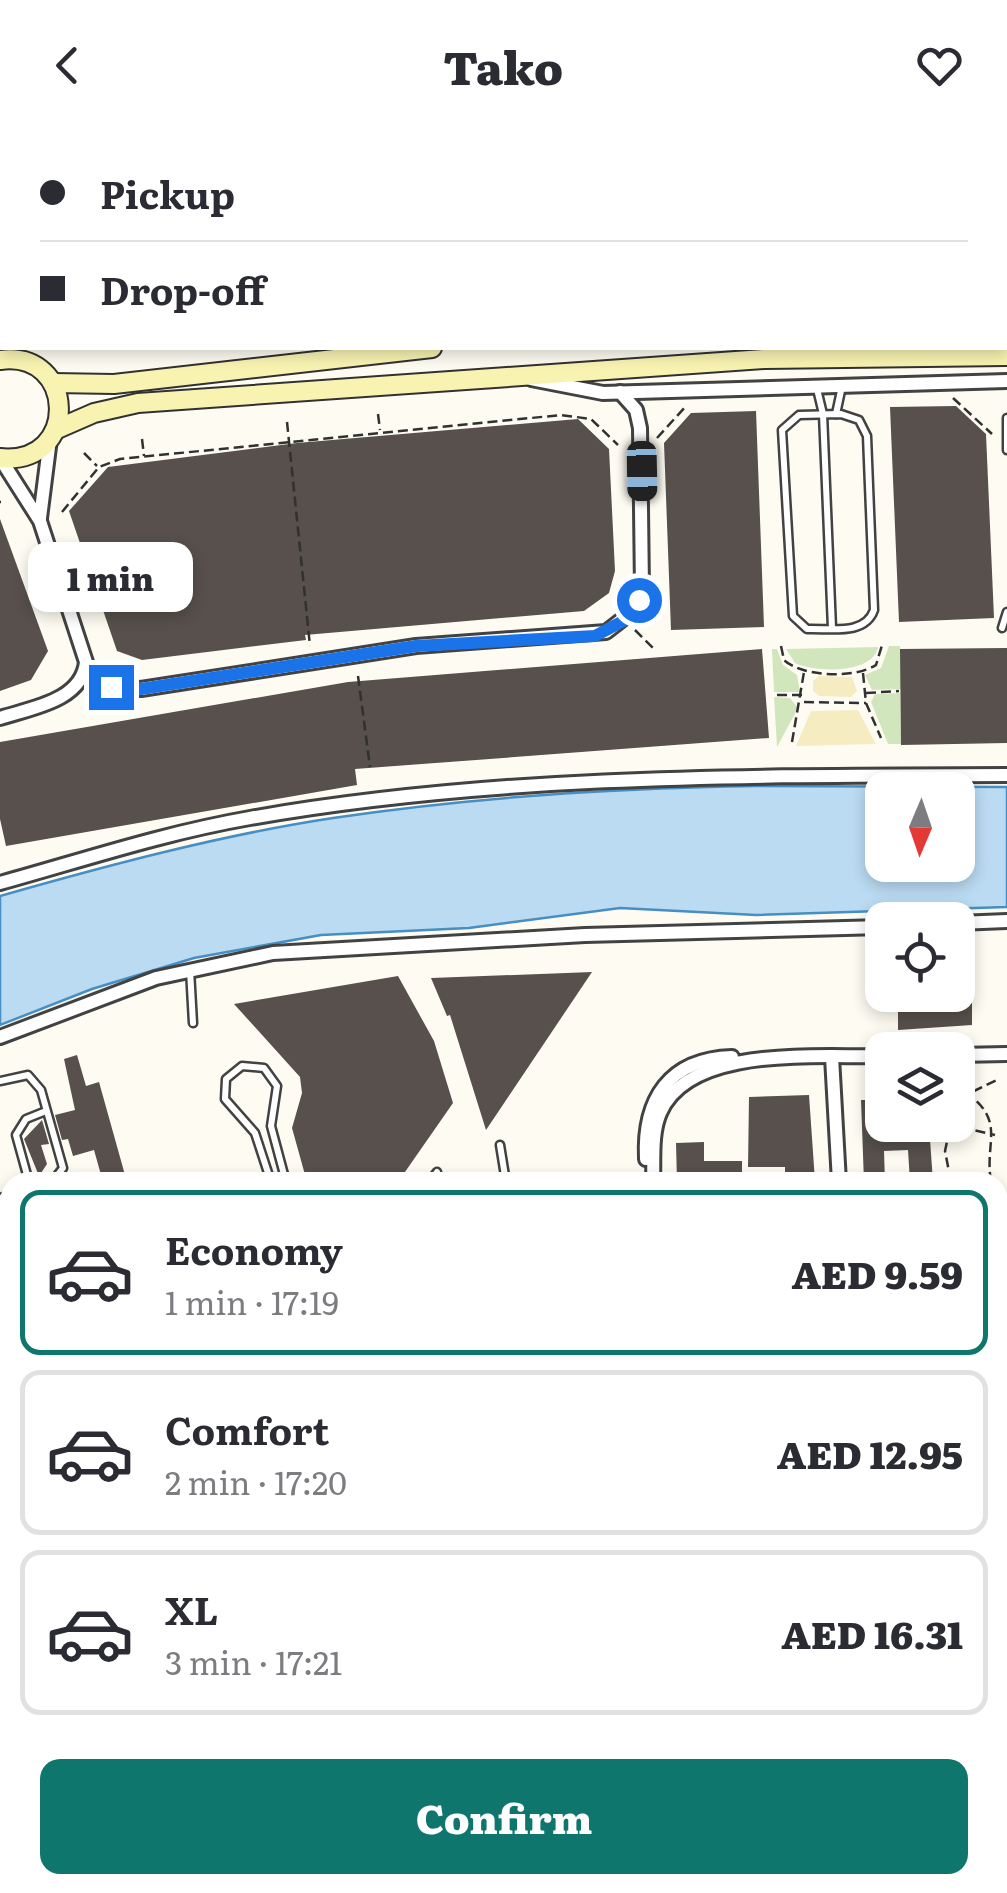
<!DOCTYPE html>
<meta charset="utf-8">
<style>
:root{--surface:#fff;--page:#f2f2f3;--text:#2b2b33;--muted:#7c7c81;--line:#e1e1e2;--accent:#0f766e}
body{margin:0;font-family:Literata,serif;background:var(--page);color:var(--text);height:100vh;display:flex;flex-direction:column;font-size:38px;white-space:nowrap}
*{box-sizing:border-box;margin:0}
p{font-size:32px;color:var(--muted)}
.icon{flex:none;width:55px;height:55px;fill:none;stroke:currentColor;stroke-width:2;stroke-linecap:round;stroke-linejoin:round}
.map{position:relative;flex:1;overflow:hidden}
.sheet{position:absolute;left:0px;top:1042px;width:1008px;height:722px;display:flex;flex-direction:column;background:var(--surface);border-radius:30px 30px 0 0;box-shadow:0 5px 15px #0003}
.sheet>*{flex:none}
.banner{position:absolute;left:0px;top:0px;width:1008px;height:220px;box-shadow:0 5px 15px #0003;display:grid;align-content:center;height:220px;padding:0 40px;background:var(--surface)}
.needle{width:65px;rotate:182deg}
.tools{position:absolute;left:865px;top:642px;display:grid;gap:20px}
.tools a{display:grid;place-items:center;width:110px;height:110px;border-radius:20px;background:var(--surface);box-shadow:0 5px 15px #0003;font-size:50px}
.end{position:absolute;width:45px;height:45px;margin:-22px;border:12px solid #1a73e8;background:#fff;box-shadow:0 0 0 5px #fff}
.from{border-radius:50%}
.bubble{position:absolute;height:70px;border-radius:20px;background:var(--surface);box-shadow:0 5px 15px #0003;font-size:32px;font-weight:800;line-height:70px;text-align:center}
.car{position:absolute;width:30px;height:60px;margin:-30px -15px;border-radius:12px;box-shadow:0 0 8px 2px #0007;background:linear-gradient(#222 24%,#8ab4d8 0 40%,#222 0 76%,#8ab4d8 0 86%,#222 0)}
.banner b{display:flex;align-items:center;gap:35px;height:95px;font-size:38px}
.banner b+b{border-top:2px solid var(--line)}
.banner i{width:25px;height:25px;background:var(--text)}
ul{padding:18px 0 0;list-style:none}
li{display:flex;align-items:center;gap:30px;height:165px;margin:0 20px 15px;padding:0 20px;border:5px solid var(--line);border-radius:20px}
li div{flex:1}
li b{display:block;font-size:38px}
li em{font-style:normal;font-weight:800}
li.current{border-color:var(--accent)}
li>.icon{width:90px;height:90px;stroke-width:1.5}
.primary-button{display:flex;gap:20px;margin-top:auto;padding:20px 40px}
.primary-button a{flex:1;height:115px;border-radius:20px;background:var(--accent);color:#fff;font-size:40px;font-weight:800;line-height:115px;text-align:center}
header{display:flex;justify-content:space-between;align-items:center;height:130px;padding:0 40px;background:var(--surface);font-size:45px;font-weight:800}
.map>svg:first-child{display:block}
.green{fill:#d1e6bd}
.sand{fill:#f6ecc1}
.water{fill:#badbf2;stroke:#468ec3;stroke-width:2.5;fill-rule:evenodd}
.building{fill:#57504c}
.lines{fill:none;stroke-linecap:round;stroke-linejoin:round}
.lane-casing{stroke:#424242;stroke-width:11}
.street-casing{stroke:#424242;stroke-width:18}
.secondary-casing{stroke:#313131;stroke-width:22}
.path{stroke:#313131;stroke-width:2.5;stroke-dasharray:10 5;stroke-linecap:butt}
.lane{stroke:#fff;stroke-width:6}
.street{stroke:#fff;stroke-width:12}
.secondary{stroke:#f9f3b2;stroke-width:18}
.route{stroke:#1a73e8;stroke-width:12}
</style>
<header><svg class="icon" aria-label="back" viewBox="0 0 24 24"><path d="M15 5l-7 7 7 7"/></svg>Tako<svg class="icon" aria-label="heart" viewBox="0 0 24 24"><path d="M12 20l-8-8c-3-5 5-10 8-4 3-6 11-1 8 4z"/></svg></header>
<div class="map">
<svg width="1007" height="1763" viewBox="0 0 1007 1763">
<rect width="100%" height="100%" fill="#fefcf2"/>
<!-- green -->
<g class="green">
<path d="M889,516H900L901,559L872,560L865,545L881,538Z"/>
<path d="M878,517C873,544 816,543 795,533L786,519Z"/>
<path d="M772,519H777L783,535L797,545L800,562H774Z"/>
<path d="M900,563L901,614H888L871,572L875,564Z"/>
<path d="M774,567L790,568L798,578L777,617Z"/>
</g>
<!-- sand -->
<g class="sand">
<path d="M819,546L852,547L857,561L851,567L819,566L813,561V551Z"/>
<path d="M858,580L876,614L796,616L811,581Z"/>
</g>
<!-- water -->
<path class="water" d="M758,656L1007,657V777L756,785L620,778L469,798L321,805L194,828L92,859L0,895V766C109,735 221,705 333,688C474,667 616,658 758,656ZM882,660H958V735H882Z"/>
<!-- building -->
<g class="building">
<path d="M956,276L986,304L994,488L899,492L890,277Z"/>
<path d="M756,281L764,497L671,500L664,313L691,283Z"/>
<path d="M578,289L609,319L615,441L609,463L584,481L305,505L306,510L142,530L117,521L69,381L108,337L297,313Z"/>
<path d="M0,389L48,521L31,550L0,561Z"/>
<path d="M1007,518V613L901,615L900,519Z"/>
<path d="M762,519L769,608L355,639L357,655L6,716L0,689V612L348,552Z"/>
<path d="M958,834H972V895L898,900V865H958Z"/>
<path d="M592,842L486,1000L450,885L447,886L431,848Z"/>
<path d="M398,846L434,911L453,973L398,1052H307L292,998L302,963L300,947L234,874Z"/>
<path d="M77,925L86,956L99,952L125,1045L103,1052L94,1020L73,1026L68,1009L62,1010L55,985L75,980L64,929Z"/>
<path d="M809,965L815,1051H785V1037H748L749,967Z"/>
<path d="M861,970H882V995H929L933,1052H910L908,1020L884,1021L885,1052H864Z"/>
<path d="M42,990L49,1014L41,1015L47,1034L39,1046L24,1009Z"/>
<path d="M704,1012V1031H742V1052H677L676,1013Z"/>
</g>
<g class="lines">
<defs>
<g id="lane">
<path d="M817,259L823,284L832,498"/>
<path d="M836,284L842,256"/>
<path d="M841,284L859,290L867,306L874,480C865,506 830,498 807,499L793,486L782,300L799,285Z"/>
<path d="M1007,288V320"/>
<path d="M1002,498L1007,482"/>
<path d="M190,840L193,893"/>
<path d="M0,951L28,945L41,960L63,1038L52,1052"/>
<path d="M500,1015L506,1052"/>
<path d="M29,1052L16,1005L26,989L46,981"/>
<path d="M271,1052L255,1003L225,969L226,949L242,936L264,938L277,956L271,996L286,1052"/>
<path d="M429,1052L437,1042"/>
<path d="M0,1068L10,1065"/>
<path d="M0,1599L10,1596"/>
<path d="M0,1731L10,1727"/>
<path d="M998,1740L1007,1741"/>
<path d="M288,1755L291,1763"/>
<path d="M977,1758V1755"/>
<path d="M535,1763L563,1755"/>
<path d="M690,1763L706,1757L752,1755"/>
</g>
<g id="street">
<path d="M1005,40L1007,37"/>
<path d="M0,41H2"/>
<path d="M1005,162L1007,164"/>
<path d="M0,189L2,194"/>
<path d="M531,249L603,263L1007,251"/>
<path d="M40,388L50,309"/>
<path d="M84,545L111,557L141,559L416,516L606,502L633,481L642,459L640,298L636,280L620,262"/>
<path d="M0,588C31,578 82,571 86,532L40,391L0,328"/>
<path d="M0,753C83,730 164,703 250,688C499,644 754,646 1007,645"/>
<path d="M958,793L1007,791"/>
<path d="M0,907L156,848L273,823L585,805L882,797"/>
<path d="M958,925L1007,924"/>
<path d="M832,927L839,1052"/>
<path d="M646,1029C643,969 669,929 732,927"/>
<path d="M653,1052C654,1030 651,1004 660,983C689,914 820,928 882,926"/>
<path d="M998,1625L1007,1624"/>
<path d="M0,1631L10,1656"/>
<path d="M47,1755L50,1763"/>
<path d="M601,1763L609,1755"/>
</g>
<g id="secondary">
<path d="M826,0V2"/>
<path d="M792,2V0"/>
<path d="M1005,192H1007"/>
<path d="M0,230C76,219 81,336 0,328"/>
<path d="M53,253L114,254L432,218"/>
<path d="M55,300L94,283L138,273L764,229L1007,226"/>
<path d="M0,1279L10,1276"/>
<path d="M0,1302L10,1299"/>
<path d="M632,1755L634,1763"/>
<path d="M658,1755L660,1763"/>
</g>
</defs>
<!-- lane casing -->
<use href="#lane" class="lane-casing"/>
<!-- street casing -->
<use href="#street" class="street-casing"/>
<!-- secondary casing -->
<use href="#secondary" class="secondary-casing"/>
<!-- path -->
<g class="path">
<path d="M486,0V2"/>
<path d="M766,0V2"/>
<path d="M870,0V2"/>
<path d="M953,268L992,304"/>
<path d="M378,284L380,300"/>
<path d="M287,292L310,516"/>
<path d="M657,308L687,275"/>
<path d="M142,309L144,326"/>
<path d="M84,323L97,336"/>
<path d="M0,372H1"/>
<path d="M62,382L99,337L120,329L561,285L591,289L618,315"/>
<path d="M635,500L655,520"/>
<path d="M781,516L784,530C802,547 855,549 876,535L883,512"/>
<path d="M863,543L866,573L881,608"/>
<path d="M358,546L370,637"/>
<path d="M866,563L899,561"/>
<path d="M777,565H802"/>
<path d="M804,572L866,573"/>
<path d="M792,612L804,542"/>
<path d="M958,962L974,961L999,949"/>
<path d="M965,962C1007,991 984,1011 991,1052"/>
<path d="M951,1052L945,1021L948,1007L969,999L995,1005"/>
<path d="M958,1052H968"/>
<path d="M0,1674L10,1703"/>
<path d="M28,1755L31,1763"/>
<path d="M354,1755L357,1763"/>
</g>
<!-- lane -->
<use href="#lane" class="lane"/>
<!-- street -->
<use href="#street" class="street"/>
<!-- secondary -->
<use href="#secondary" class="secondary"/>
</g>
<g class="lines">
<!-- route -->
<path class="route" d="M111,557L141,559L416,516L595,506L625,490L639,470"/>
</g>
</svg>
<div class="tools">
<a><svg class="needle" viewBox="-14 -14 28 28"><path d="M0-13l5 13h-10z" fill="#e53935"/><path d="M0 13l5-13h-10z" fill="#7c7c81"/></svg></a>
<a><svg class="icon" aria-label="locate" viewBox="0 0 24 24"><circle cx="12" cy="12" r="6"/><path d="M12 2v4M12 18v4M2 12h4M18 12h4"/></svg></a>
<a><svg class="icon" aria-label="layers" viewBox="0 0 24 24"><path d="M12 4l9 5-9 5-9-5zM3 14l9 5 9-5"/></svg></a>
</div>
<i class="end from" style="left:639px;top:470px"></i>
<i class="end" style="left:111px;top:557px"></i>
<div class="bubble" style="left:28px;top:412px;width:165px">1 min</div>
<i class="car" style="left:642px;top:341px;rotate:179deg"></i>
<div class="banner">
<b><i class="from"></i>Pickup</b>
<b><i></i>Drop-off</b>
</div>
<section class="sheet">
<ul>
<li class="current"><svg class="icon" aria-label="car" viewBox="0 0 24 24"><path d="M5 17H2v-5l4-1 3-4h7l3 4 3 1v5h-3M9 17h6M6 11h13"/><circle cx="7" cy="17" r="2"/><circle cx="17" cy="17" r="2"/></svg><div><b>Economy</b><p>1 min · 17:19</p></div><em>AED 9.59</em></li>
<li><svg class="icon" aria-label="car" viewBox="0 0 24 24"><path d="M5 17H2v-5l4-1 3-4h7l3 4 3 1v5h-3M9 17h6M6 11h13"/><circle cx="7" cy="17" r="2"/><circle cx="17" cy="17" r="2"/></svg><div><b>Comfort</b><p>2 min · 17:20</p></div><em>AED 12.95</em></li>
<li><svg class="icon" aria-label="car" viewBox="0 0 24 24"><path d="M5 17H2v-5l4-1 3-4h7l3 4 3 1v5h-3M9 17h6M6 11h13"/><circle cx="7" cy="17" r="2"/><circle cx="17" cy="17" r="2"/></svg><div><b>XL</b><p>3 min · 17:21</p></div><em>AED 16.31</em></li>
</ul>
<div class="primary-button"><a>Confirm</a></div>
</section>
</div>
